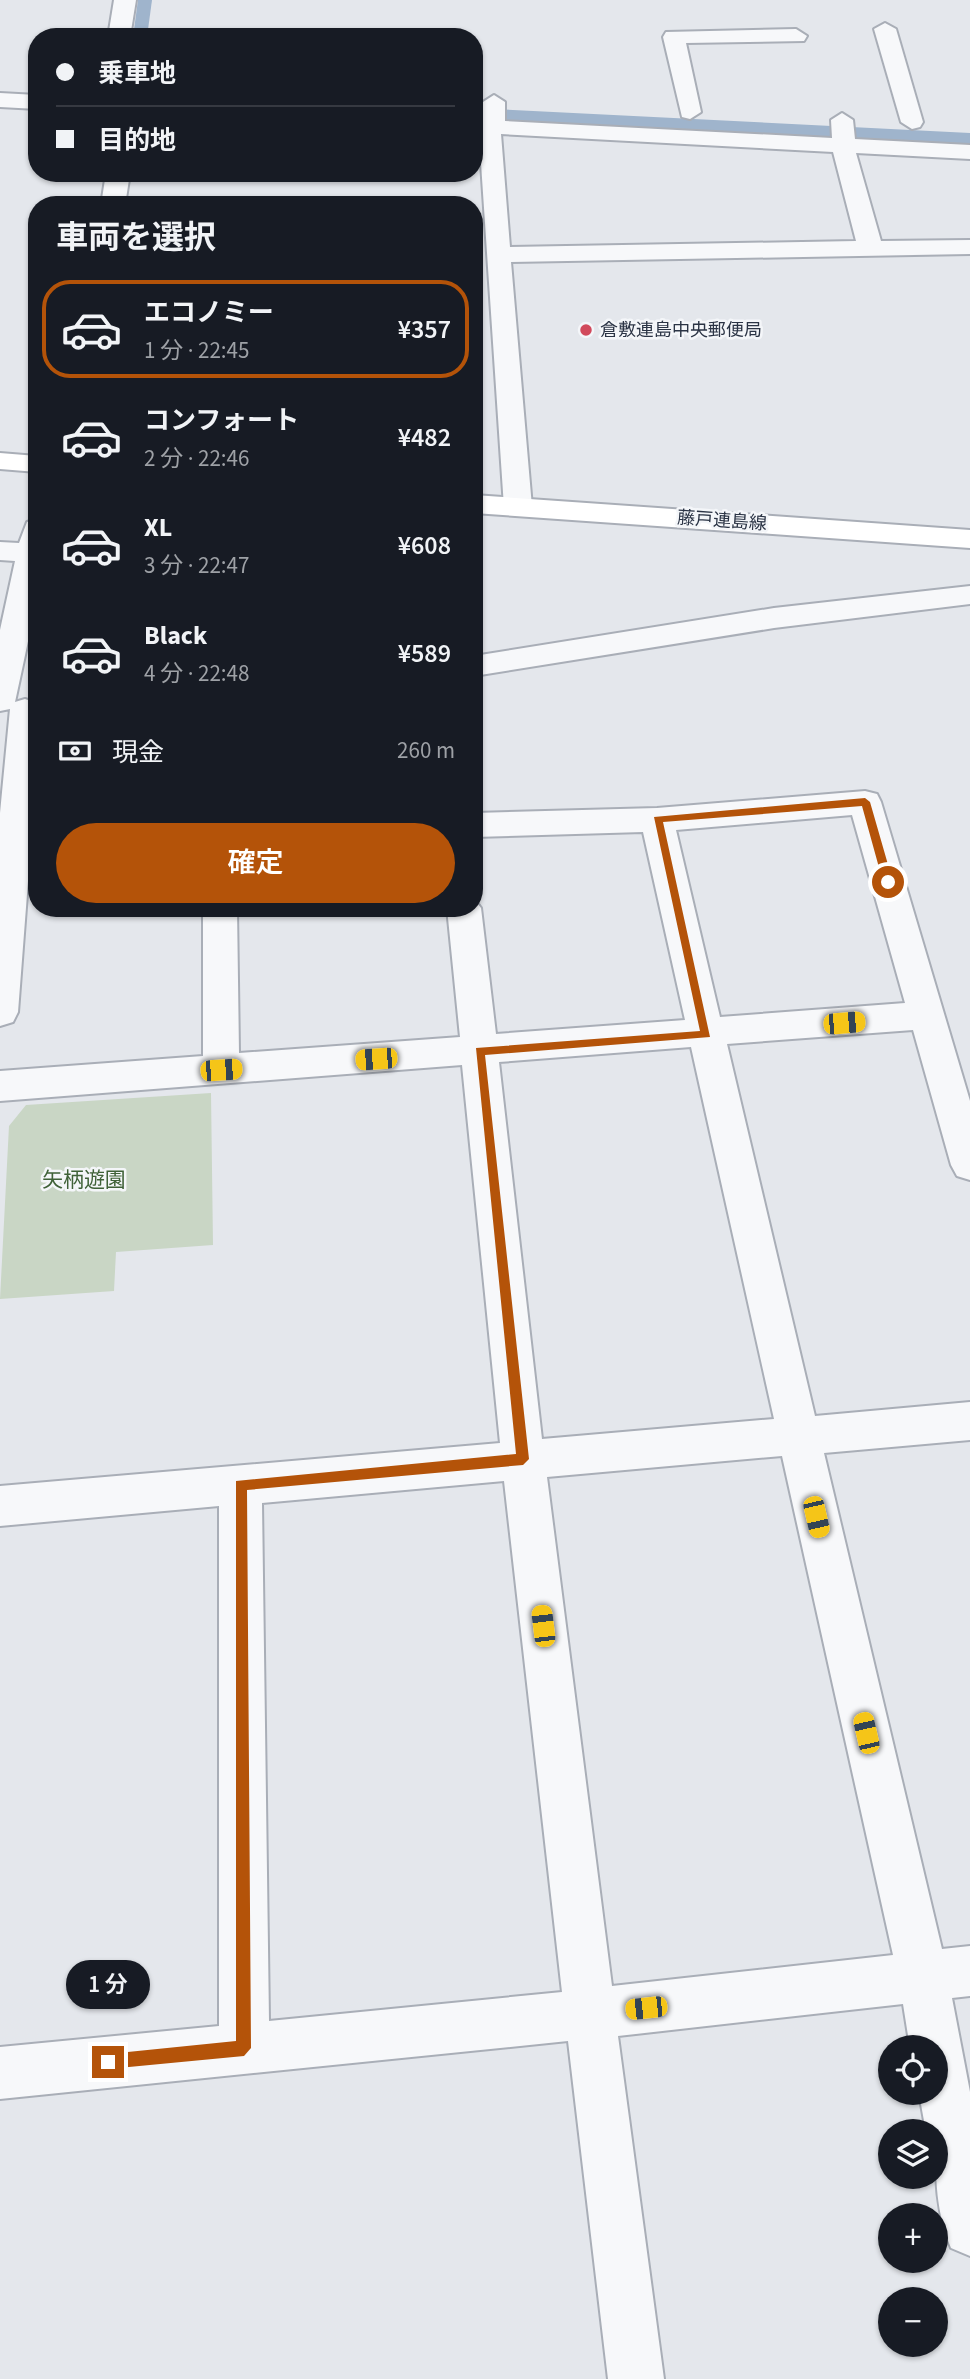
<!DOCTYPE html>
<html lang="ja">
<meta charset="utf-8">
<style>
:root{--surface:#171b24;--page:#20242c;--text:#f1f3f6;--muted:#9ea1a6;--line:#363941;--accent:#b45309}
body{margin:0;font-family:"Source Sans 3","Noto Sans JP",sans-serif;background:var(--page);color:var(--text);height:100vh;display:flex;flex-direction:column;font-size:26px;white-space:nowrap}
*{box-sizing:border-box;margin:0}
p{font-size:23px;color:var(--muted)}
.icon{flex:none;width:38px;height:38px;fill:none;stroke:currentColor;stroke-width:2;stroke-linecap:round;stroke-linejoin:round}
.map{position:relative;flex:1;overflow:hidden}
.drawer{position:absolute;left:28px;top:196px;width:455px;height:721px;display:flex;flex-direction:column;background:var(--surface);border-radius:28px;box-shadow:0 2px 5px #0004}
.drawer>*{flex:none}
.banner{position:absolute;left:28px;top:28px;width:455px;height:154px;border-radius:28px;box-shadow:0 2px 5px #0004;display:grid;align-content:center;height:154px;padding:0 28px;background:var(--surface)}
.controls{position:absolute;left:878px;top:2035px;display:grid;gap:14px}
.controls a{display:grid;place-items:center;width:70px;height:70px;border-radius:50%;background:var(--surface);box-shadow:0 2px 5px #0004;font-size:35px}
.end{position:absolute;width:32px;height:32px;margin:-16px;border:9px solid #b45309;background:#fff;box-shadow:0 0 0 4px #fff}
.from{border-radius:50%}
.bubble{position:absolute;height:49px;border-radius:24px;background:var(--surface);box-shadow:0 2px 5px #0004;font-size:23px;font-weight:600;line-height:49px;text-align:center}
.car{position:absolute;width:21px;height:42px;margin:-21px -10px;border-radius:9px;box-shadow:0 0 5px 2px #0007;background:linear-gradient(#f5c518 24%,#345 0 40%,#f5c518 0 76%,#345 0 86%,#f5c518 0)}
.banner b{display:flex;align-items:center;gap:24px;height:66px;font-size:26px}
.banner b+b{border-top:2px solid var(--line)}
.banner i{width:18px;height:18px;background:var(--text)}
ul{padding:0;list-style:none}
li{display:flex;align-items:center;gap:21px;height:98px;margin:0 14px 10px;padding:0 14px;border:4px solid transparent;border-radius:28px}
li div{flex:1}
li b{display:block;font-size:26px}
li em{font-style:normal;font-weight:600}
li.on{border-color:var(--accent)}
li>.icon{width:63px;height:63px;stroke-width:1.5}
h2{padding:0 28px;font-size:32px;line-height:84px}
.pay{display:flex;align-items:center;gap:18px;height:77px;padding:0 28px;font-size:26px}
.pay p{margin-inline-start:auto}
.button{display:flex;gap:14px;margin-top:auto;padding:14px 28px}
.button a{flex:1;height:80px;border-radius:42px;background:var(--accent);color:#fff;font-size:28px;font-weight:600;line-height:80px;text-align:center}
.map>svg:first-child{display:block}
.green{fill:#c9d6c5}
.water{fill:#9fb4cc}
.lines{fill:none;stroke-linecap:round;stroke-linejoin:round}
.minor-casing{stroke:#a9aeb7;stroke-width:4}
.secondary-casing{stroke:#a9aeb7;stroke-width:4}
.minor{fill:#f7f8fa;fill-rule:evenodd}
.secondary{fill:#fff;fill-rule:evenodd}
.route{fill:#b45309}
.poi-dot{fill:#d1495b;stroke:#f4f6f9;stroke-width:2.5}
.labels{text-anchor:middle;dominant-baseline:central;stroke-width:5;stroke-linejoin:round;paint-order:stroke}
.far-poi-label{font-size:18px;fill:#2b3445;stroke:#f4f6f9;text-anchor:start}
.far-street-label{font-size:18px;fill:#2b3445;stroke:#f4f6f9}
.park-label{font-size:21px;fill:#3f6138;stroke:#f4f6f9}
</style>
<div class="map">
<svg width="970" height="2379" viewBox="0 0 970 2379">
<rect width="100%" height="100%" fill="#e4e7ec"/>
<!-- green -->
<path class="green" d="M211,1093L213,1245L116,1252L114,1291L0,1299L9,1126L26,1105Z"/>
<!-- water -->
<g class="water">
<path d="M138,0H152L147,37H133Z"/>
<path d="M474,108L970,133V146L474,121Z"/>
</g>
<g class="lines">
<defs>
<g id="minor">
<path d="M114,0H136L130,37H108Z"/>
<path d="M885,23L896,29L923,122L920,127L912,129L901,122L874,29Z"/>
<path d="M796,29L807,36L804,41L686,43L701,112L690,119L682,117L663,37L666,32Z"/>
<path d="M0,93L37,95V109L0,107Z"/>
<path d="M494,95L505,102V121L832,138L831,120L842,113L853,120L855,139L970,145V159L856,153L881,241L970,240V254L511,262L532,507L528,513L518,516L508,513L504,507L479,133H474V119H482L483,102ZM501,134L833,152L856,241L510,247Z"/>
<path d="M106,173H130L125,205H101Z"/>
<path d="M37,519V599L15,702L25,699L37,703V763L18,1012L13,1022L0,1026V813L10,709L0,711V630L15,561L0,560V542L19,543L27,522Z"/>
<path d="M970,586V604L774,628L474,676V656L774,608Z"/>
<path d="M865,791L877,794L881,802L970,1101V1180L957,1176L951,1165L913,1030L727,1044L815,1416L970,1402V1440L824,1453L942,1949L970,1946V1996L952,1998L970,2092V2256L951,2248C934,2206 936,2174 936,2132H926L919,2093H936V2048H910L903,2004L618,2036L664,2379H608L568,2041L0,2099V2047L219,2026V1506L0,1526V1486L500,1443L462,1065L0,1101V1071L203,1056V908H237L239,1053L460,1037L447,908H474V899L481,908L496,1034L685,1020L643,832L474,837V813L657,808ZM852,815L905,1003L720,1017L676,830ZM691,1047L774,1419L542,1439L499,1062ZM782,1456L893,1955L612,1986L547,1477ZM504,1481L562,1992L269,2021L262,1503Z"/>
</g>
<g id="secondary">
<path d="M0,453L37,456V472L0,469Z"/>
<path d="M474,495L970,530V548L474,513Z"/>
</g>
</defs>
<!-- minor casing -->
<use href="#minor" class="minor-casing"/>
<!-- secondary casing -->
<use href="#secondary" class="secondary-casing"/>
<!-- minor -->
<use href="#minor" class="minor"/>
<!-- secondary -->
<use href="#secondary" class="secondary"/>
</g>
<!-- route -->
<path class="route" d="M865,798L870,802L893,882L888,886L883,882L862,806L663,822L710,1037L485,1055L529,1459L523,1465L247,1490L251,2048L244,2056L108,2069L103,2067L101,2062L108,2054L236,2041V1481L516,1454L476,1048L700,1031L654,817Z"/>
<!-- markers -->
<circle class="poi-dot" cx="586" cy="330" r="7"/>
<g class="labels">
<!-- far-poi labels -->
<g class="far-poi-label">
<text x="600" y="330">倉敷連島中央郵便局</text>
</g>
<!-- far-street labels -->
<g class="far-street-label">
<text transform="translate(722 521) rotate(4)">藤戸連島線</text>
</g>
<!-- park labels -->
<g class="park-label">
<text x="84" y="1180">矢柄遊園</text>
</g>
</g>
</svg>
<div class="controls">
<a><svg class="icon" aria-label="locate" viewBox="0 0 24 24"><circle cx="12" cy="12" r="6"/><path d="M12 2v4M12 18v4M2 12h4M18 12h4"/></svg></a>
<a><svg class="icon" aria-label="layers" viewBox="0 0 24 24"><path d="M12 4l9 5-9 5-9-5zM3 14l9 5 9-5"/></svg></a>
<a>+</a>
<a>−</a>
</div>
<i class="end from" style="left:888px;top:882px"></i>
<i class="end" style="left:108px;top:2062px"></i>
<div class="bubble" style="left:66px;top:1960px;width:84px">1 分</div>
<i class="car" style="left:844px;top:1023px;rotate:85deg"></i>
<i class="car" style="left:376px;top:1059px;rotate:266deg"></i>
<i class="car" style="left:221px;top:1070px;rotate:86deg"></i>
<i class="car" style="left:816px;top:1517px;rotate:167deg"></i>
<i class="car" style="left:543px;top:1626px;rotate:353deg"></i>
<i class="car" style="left:866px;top:1733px;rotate:347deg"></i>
<i class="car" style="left:646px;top:2008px;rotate:264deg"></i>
<div class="banner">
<b><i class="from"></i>乗車地</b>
<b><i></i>目的地</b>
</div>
<section class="drawer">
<h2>車両を選択</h2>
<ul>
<li class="on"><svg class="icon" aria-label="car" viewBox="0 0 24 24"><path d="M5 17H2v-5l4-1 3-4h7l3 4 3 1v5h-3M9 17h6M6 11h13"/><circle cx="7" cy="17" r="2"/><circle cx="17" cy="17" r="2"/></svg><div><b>エコノミー</b><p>1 分 · 22:45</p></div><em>¥357</em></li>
<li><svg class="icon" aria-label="car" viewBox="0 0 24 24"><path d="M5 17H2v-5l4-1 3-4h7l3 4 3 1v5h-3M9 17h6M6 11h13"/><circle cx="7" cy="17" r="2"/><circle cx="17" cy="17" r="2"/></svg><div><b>コンフォート</b><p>2 分 · 22:46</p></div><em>¥482</em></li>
<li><svg class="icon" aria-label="car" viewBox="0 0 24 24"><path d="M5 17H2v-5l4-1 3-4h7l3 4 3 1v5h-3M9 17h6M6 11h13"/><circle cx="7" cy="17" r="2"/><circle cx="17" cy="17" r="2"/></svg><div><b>XL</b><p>3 分 · 22:47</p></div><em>¥608</em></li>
<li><svg class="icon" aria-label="car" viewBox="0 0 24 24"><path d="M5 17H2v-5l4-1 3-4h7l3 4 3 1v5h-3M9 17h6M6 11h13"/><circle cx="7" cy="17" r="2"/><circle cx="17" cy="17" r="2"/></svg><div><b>Black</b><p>4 分 · 22:48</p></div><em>¥589</em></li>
</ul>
<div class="pay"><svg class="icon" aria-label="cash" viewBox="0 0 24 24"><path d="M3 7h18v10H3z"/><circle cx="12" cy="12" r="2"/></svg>現金<p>260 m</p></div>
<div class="button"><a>確定</a></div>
</section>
</div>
